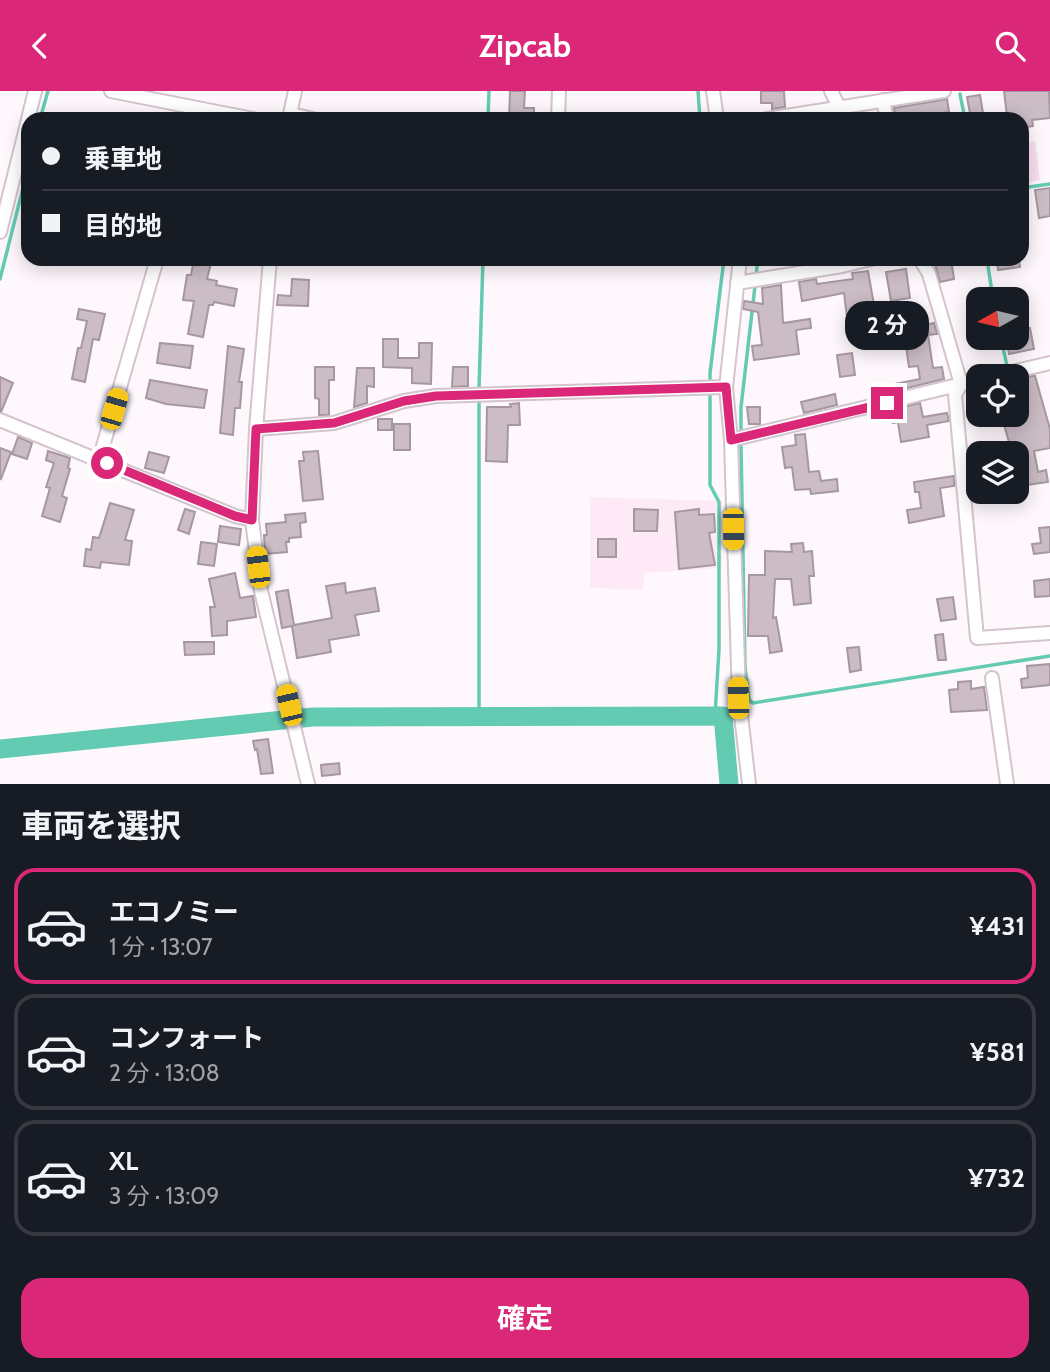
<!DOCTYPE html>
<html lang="ja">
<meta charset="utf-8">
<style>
:root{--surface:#171b24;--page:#20242c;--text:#f1f3f6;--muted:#9ea1a6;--line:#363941;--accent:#db2777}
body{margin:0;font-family:Cabin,"Noto Sans JP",sans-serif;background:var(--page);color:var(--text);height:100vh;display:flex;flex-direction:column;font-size:26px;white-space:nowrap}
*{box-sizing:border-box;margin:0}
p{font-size:23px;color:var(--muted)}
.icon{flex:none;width:38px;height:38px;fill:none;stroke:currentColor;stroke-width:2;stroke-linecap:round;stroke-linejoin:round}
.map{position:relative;height:693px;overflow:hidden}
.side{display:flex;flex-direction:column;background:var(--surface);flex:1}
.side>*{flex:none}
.top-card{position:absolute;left:21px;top:21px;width:1008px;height:154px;border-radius:21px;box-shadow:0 4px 18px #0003;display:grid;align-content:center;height:154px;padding:0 21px;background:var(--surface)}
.needle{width:46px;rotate:262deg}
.controls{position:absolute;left:966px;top:196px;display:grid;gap:14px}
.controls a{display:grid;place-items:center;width:63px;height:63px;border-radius:14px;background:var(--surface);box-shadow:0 4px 18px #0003;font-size:35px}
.end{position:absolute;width:32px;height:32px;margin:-16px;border:9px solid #db2777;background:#fff;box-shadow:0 0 0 4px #fff}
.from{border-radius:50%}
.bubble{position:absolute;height:49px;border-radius:21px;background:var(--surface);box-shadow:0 4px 18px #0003;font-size:23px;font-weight:700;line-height:49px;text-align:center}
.car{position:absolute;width:21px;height:42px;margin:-21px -10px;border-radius:9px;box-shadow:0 0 5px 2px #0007;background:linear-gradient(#f5c518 24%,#345 0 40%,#f5c518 0 76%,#345 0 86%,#f5c518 0)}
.top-card b{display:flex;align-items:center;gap:24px;height:66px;font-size:26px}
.top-card b+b{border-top:2px solid var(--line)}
.top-card i{width:18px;height:18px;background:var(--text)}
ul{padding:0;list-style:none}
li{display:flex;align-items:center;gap:21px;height:116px;margin:0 14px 10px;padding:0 7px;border:4px solid var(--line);border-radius:21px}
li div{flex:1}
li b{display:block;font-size:26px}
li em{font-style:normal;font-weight:700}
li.current{border-color:var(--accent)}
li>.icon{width:63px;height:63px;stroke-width:1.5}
h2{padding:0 21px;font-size:32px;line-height:84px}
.button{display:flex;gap:14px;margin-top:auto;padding:14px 21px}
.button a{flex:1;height:80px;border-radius:21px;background:var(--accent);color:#fff;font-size:28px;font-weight:700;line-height:80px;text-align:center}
header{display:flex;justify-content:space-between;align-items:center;height:91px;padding:0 21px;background:var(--accent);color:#fff;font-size:32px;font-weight:700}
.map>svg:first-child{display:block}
.built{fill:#fdeaf6}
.green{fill:#fbe1f1}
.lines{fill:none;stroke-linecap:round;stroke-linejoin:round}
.stream{stroke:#64cbb3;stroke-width:3.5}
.river{stroke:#64cbb3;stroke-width:19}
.building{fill:#cbbcc6;stroke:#a697a0;stroke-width:2}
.minor-casing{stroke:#d4c4ce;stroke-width:16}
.minor{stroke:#fff;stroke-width:12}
.route{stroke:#db2777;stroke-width:9}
</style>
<header><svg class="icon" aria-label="back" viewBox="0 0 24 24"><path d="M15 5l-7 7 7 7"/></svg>Zipcab<svg class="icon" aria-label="search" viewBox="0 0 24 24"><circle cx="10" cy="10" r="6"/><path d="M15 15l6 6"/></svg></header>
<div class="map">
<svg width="1050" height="693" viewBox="0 0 1050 693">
<rect width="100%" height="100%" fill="#fef8fc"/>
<!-- built -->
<path class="built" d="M590,406L722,410V477L645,482L643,499L590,497Z"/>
<!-- green -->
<path class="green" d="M1035,50L1040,89L1022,92V55Z"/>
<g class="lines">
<!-- stream -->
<g class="stream">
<path d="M698,0L700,28"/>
<path d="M960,3L965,28"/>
<path d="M40,28L48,0"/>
<path d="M488,28L489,0"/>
<path d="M1022,97L1050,93"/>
<path d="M987,168L993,208"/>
<path d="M756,184L758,168"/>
<path d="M0,188L28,77"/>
<path d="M1001,247L1007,275"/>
<path d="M479,297L483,168"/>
<path d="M479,311V626"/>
<path d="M741,339V316L755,195"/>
<path d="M741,355L745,576L749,609L753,612L1050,565"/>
<path d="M715,625L719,558V411L710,394V282L724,168"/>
<path d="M723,625L731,620"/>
</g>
<!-- river -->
<path class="river" d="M0,658L313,626L723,625L729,693"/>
</g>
<!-- building -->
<g class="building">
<path d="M510,0H525L524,17H534V28H509Z"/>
<path d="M761,0H784L785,16L772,18V12H761Z"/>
<path d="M1004,0H1049L1050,27L1032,29L1033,35L1022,37V28H1018L1017,24L1007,25Z"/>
<path d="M980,4L984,28H971L967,6Z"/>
<path d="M947,8L949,21L896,28L894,17Z"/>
<path d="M1050,97V125L1039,127L1035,99Z"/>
<path d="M194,168H212L207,188L217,190L216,194L237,198L234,215L214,211L213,214H209L203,246L188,243L194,210L183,209L187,184H191Z"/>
<path d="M944,168H951L954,188L940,191L934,170Z"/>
<path d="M997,168H1019L1020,176L998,179Z"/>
<path d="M906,178L910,207L891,210L886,181Z"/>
<path d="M868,180L874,214L898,211L900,227L915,225L916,236L934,232L937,243L928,244L933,277L942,276L944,288L870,306L869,298L920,288L918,275L909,276L905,248L878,252L874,222L847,226L844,202L802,210L799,191L816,188L817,193L853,188L852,182Z"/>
<path d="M292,188L309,189L308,215L277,214L278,204L291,205Z"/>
<path d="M781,194L783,232L810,228L811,237L796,239L799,263L754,269L752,255L762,254L758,221L743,218L744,210L763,213L762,197Z"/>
<path d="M79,218L105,223L99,249L93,248L85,291L72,288L78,257H81L87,230L77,228Z"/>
<path d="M1021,220L1024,238L1030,237L1034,258L1009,263L1007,251L1009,250L1008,247H1017V221Z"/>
<path d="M383,248H398V267H419V252H432L431,293L412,292V277L383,276Z"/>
<path d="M160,252L193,255L190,277L157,272Z"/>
<path d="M228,255L244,258L239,291H242L240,317H235L233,344L220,342Z"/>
<path d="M852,262L855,284L840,286L837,264Z"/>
<path d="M315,276H334V289H329V324H319V308L315,307Z"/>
<path d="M453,276H468V295L452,296Z"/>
<path d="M357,277H374V296L367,295V312L354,316Z"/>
<path d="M1032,285H1035L1050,338V357L1034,360L1038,381L1046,379L1048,391L1026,394L1025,386L1017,388V362H1012L1003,330L1006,329L1004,324H1017V300H1019L1017,289Z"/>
<path d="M0,286L13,292L1,321L0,320Z"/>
<path d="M150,289L207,299L204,317L166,313L146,307Z"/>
<path d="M835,303L837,314L804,322L801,311Z"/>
<path d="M519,312L520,334H508L507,371L486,370L487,316H511L510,313Z"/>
<path d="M920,312L923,326L947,322L949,330L927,334L929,346L901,351L898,331L893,332L890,319Z"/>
<path d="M747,316H760V333H749Z"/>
<rect x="378" y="328" width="14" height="11"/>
<rect x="394" y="333" width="16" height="26"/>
<path d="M805,343L809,381L819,380L821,390L837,388L838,400L811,403L810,398L795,399L792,376L785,377L782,356L796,354L795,344Z"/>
<path d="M18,346L32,352L27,368L12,363Z"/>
<path d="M0,357L11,361L1,388L0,387Z"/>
<path d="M48,360L70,367L68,377L70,378L62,405L67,407L60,431L42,425L50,397L46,396L54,372L46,369Z"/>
<path d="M318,360L323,408L303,410L299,370H304L303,361Z"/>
<path d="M149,361L169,366L164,382L145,377Z"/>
<path d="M954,385V395L940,397L944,425L909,432L907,419L921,417L919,401H915L914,391Z"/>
<path d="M110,412L134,419L125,449L132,450L129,474L101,471L100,477L84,475L86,458L91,459L93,446L99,447Z"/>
<path d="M185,418L195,421L189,443L178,439Z"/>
<path d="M634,418L658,419L657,440H634Z"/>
<path d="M699,418V424L714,423L715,441L709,442L715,474L679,478L675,421Z"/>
<path d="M305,422L306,431L300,432L301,446L289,447V451H286L287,461L265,463L264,444H267L266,433L286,431L285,424Z"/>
<path d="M220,435L241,438L239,454L218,451Z"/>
<path d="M1050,436V461L1034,463L1032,453L1041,452L1039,437Z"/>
<rect x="598" y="448" width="18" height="18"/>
<path d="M201,451L217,453L214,475L198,473Z"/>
<path d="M803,452L804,461L812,460L814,485H809L811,512L794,514L791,488H775L773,527L776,526L782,560L770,562L768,545H748L749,484H765V460L792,461L791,453Z"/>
<path d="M235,482L240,507L253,505L256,526L227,530V544L212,545L210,516H215L209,488Z"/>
<path d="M1050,488V505L1035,506L1034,490Z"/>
<path d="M345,492L346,502L375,497L379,520L355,524L359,544L329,549L331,561L297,567L292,535L282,537L276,501L288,499L294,534L332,527L326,495Z"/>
<path d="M953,506L956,528L941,530L937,508Z"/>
<path d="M943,543L946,569H938L935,544Z"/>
<path d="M184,551H214V563L185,564Z"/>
<path d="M859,556L861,579L850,581L847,557Z"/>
<path d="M1050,573V594L1022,597L1021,588L1028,587L1027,575Z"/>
<path d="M971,590V598L984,596L987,619L951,621L949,599L958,598V591Z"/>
<path d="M268,648L273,682L261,683L257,658L255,659L253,650Z"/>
<path d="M339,672L340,683L322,685L321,674Z"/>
</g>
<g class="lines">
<defs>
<g id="minor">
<path d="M111,0L253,28"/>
<path d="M713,0L717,28"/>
<path d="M831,0L839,16"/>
<path d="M883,9L887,28"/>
<path d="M291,23L313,28"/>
<path d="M28,28L35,0"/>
<path d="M289,28L295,0"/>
<path d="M558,28L559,0"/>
<path d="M767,28L944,0"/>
<path d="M0,141L28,29"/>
<path d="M270,168L256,338L252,429L261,500L308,693"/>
<path d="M740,168L726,296L731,349L739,607L749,693"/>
<path d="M920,168L929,183L961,293L955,304L977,547L1050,542"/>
<path d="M737,192L842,175L871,168"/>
<path d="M995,285L1050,272"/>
<path d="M0,329L235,425L252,429"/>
<path d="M256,338L334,332L404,310L436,305L726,296"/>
<path d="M731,349L978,289"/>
<path d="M99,369L157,168"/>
<path d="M992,587L1007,693"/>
</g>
</defs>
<!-- minor casing -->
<use href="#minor" class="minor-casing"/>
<!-- minor -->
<use href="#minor" class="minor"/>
</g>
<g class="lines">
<!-- route -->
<path class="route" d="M107,372L235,425L252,429L256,338L334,332L404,310L436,305L726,296L731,349L887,312"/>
</g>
</svg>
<div class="controls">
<a><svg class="needle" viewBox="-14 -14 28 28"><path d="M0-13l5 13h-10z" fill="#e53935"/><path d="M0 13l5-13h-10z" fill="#9ea1a6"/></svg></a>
<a><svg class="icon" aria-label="locate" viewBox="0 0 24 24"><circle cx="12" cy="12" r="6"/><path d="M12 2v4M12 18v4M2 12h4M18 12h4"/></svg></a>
<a><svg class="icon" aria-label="layers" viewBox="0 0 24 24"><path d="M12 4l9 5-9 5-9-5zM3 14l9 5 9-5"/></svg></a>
</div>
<i class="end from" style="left:107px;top:372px"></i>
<i class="end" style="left:887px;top:312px"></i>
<div class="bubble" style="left:845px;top:210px;width:84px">2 分</div>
<i class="car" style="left:114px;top:318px;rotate:16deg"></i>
<i class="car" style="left:733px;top:438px;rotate:179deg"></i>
<i class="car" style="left:258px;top:476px;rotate:353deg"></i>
<i class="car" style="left:738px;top:607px;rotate:358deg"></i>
<i class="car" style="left:289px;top:614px;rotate:347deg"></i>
<div class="top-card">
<b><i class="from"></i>乗車地</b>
<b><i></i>目的地</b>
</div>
</div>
<section class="side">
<h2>車両を選択</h2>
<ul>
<li class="current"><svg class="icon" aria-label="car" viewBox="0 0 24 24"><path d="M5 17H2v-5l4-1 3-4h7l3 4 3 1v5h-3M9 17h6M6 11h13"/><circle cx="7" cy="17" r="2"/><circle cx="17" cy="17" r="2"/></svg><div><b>エコノミー</b><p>1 分 · 13:07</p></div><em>¥431</em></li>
<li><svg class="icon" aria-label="car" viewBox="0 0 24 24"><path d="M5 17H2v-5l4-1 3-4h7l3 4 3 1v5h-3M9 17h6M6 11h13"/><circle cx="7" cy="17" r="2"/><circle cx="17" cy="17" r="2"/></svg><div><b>コンフォート</b><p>2 分 · 13:08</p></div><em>¥581</em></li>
<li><svg class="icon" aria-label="car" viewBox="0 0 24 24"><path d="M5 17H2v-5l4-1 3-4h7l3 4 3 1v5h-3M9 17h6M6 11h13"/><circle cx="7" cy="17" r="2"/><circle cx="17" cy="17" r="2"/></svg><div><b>XL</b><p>3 分 · 13:09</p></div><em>¥732</em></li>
</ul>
<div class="button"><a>確定</a></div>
</section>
